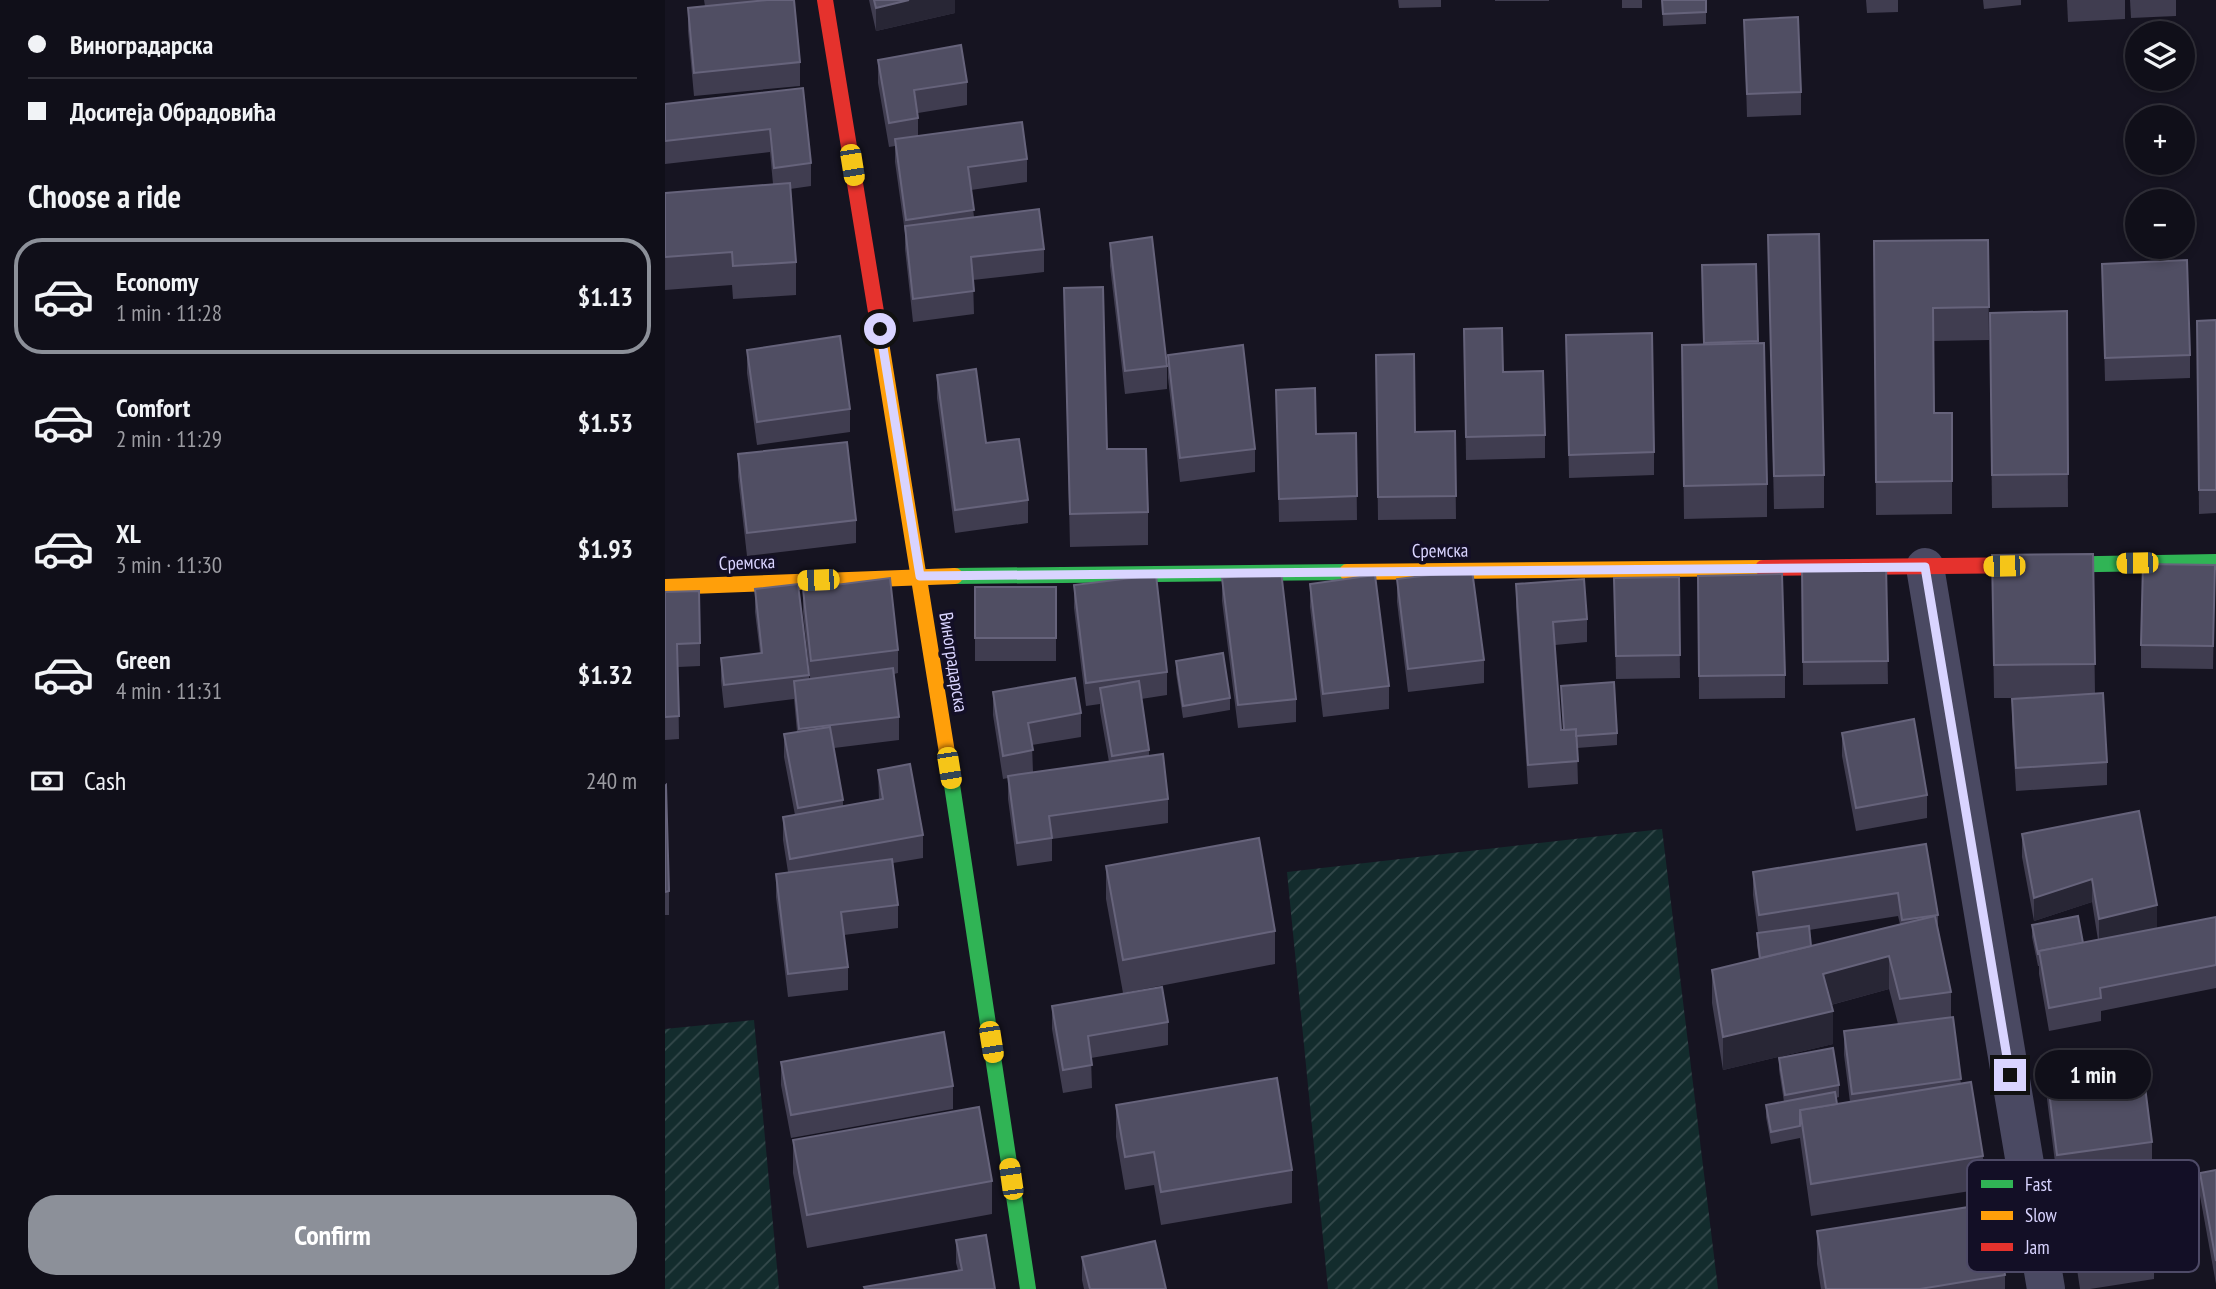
<!DOCTYPE html>
<meta charset="utf-8">
<style>
:root{--surface:#100f19;--page:#1e1d26;--text:#f1f3f6;--muted:#9c9ca2;--line:#302f38;--accent:#8c9099}
body{margin:0;font-family:"PT Sans Narrow",sans-serif;background:var(--page);color:var(--text);height:100vh;display:flex;flex-direction:column;font-size:26px;white-space:nowrap}
*{box-sizing:border-box;margin:0}
p{font-size:23px;color:var(--muted)}
.icon{flex:none;width:38px;height:38px;fill:none;stroke:currentColor;stroke-width:2;stroke-linecap:round;stroke-linejoin:round}
.map{position:relative;flex:1;overflow:hidden}
.details{display:flex;flex-direction:column;background:var(--surface);width:665px}
.details>*{flex:none}
.banner{display:grid;align-content:center;height:154px;padding:0 28px;background:var(--surface)}
.fabs{position:absolute;left:1460px;top:21px;display:grid;gap:14px}
.fabs a{display:grid;place-items:center;width:70px;height:70px;border-radius:50%;background:var(--surface);box-shadow:0 4px 10px #0003,0 0 0 2px var(--line);font-size:35px}
.end{position:absolute;width:32px;height:32px;margin:-16px;border:9px solid #d9d4ff;background:#111;box-shadow:0 0 0 4px #111}
.from{border-radius:50%}
.bubble{position:absolute;height:49px;border-radius:24px;background:var(--surface);box-shadow:0 4px 10px #0003,0 0 0 2px var(--line);font-size:23px;font-weight:700;line-height:49px;text-align:center}
.car{position:absolute;width:21px;height:42px;margin:-21px -10px;border-radius:9px;box-shadow:0 0 5px 2px #0007;background:linear-gradient(#f5c518 24%,#345 0 40%,#f5c518 0 76%,#345 0 86%,#f5c518 0)}
.banner b{display:flex;align-items:center;gap:24px;height:66px;font-size:26px}
.banner b+b{border-top:2px solid var(--line)}
.banner i{width:18px;height:18px;background:var(--text)}
ul{padding:0;list-style:none}
li{display:flex;align-items:center;gap:21px;height:116px;margin:0 14px 10px;padding:0 14px;border:4px solid transparent;border-radius:28px}
li div{flex:1}
li b{display:block;font-size:26px}
li em{font-style:normal;font-weight:700}
li.current{border-color:var(--accent)}
li>.icon{width:63px;height:63px;stroke-width:1.5}
h2{padding:0 28px;font-size:32px;line-height:84px}
.pay{display:flex;align-items:center;gap:18px;height:77px;padding:0 28px;font-size:26px}
.pay p{margin-inline-start:auto}
.primary-button{display:flex;gap:14px;margin-top:auto;padding:14px 28px}
.primary-button a{flex:1;height:80px;border-radius:28px;background:var(--accent);color:#fff;font-size:28px;font-weight:700;line-height:80px;text-align:center}
main{display:flex;flex:1;min-height:0}
.map>svg:first-child{display:block}
.garden{fill:url(#garden-furrows)}
.lines{fill:none;stroke-linecap:round;stroke-linejoin:round}
.street{stroke:#4a4962;stroke-width:38}
.fast{stroke:#30b455;stroke-width:16}
.slow{stroke:#ff9f0a;stroke-width:16}
.jam{stroke:#e5322d;stroke-width:16}
.wall{fill:#403d50;fill-rule:evenodd}
.shaded-wall{fill:#282635}
.building{fill:#504e63;stroke:#66637b;stroke-width:2}
.route{stroke:#d9d4ff;stroke-width:9}
.labels{text-anchor:middle;dominant-baseline:central;stroke-width:7;stroke-linejoin:round;paint-order:stroke}
.street-label{font-size:19px;fill:#d9d4ff;stroke:#130f26}
.key{fill:#130f26;stroke:#4e4a67;stroke-width:2}
.key-label{font-size:19px;fill:#d9d4ff}
</style>
<main>
<section class="details">
<div class="banner">
<b><i class="from"></i>Виноградарска</b>
<b><i></i>Доситеја Обрадовића</b>
</div>
<h2>Choose a ride</h2>
<ul>
<li class="current"><svg class="icon" aria-label="car" viewBox="0 0 24 24"><path d="M5 17H2v-5l4-1 3-4h7l3 4 3 1v5h-3M9 17h6M6 11h13"/><circle cx="7" cy="17" r="2"/><circle cx="17" cy="17" r="2"/></svg><div><b>Economy</b><p>1 min · 11:28</p></div><em>$1.13</em></li>
<li><svg class="icon" aria-label="car" viewBox="0 0 24 24"><path d="M5 17H2v-5l4-1 3-4h7l3 4 3 1v5h-3M9 17h6M6 11h13"/><circle cx="7" cy="17" r="2"/><circle cx="17" cy="17" r="2"/></svg><div><b>Comfort</b><p>2 min · 11:29</p></div><em>$1.53</em></li>
<li><svg class="icon" aria-label="car" viewBox="0 0 24 24"><path d="M5 17H2v-5l4-1 3-4h7l3 4 3 1v5h-3M9 17h6M6 11h13"/><circle cx="7" cy="17" r="2"/><circle cx="17" cy="17" r="2"/></svg><div><b>XL</b><p>3 min · 11:30</p></div><em>$1.93</em></li>
<li><svg class="icon" aria-label="car" viewBox="0 0 24 24"><path d="M5 17H2v-5l4-1 3-4h7l3 4 3 1v5h-3M9 17h6M6 11h13"/><circle cx="7" cy="17" r="2"/><circle cx="17" cy="17" r="2"/></svg><div><b>Green</b><p>4 min · 11:31</p></div><em>$1.32</em></li>
</ul>
<div class="pay"><svg class="icon" aria-label="cash" viewBox="0 0 24 24"><path d="M3 7h18v10H3z"/><circle cx="12" cy="12" r="2"/></svg>Cash<p>240 m</p></div>
<div class="primary-button"><a>Confirm</a></div>
</section>
<div class="map">
<svg width="1551" height="1289" viewBox="0 0 1551 1289">
<defs>
<pattern id="garden-furrows" width="10" height="10" patternUnits="userSpaceOnUse" patternTransform="scale(1.75)"><rect width="10" height="10" fill="#132c2d"/><path d="M-1 1l2-2M0 10L10 0M9 11l2-2" fill="none" stroke="#354a4c"/></pattern>
</defs>
<rect width="100%" height="100%" fill="#161421"/>
<!-- garden -->
<g class="garden">
<path d="M997,829L1053,1289H663L622,872Z"/>
<path d="M89,1020L114,1289H0V1029Z"/>
</g>
<g class="lines">
<!-- street -->
<path class="street" d="M1260,567L1381,1289"/>
<!-- fast -->
<g class="fast">
<path d="M1376,565L1551,562"/>
<path d="M290,576L682,572"/>
<path d="M284,765L363,1289"/>
</g>
<!-- slow -->
<g class="slow">
<path d="M212,318L284,765"/>
<path d="M682,572L1098,568"/>
<path d="M0,587L290,576"/>
</g>
<!-- jam -->
<g class="jam">
<path d="M160,0L212,318"/>
<path d="M1098,568L1376,565"/>
</g>
</g>
<!-- wall -->
<g class="wall">
<path d="M39,0H129L135,62V86L29,96L23,31V8L40,6Z"/>
<path d="M204,0H290V13L211,31Z"/>
<path d="M733,0H776V7L734,8Z"/>
<rect x="830" y="0" width="54" height="1"/>
<rect x="957" y="0" width="20" height="8"/>
<path d="M997,0H1041V24L998,26Z"/>
<path d="M1201,0H1233V12L1202,13Z"/>
<path d="M1318,0H1356V5L1319,9Z"/>
<path d="M1402,0H1460V19L1403,22Z"/>
<path d="M1465,0H1511V16L1466,18Z"/>
<path d="M1079,20L1136,92V115L1082,117Z"/>
<path d="M213,60L302,82V105L253,113V136L362,159V182L306,190L309,217L379,249V272L308,280L309,314L248,322L240,249V233L230,162V146L224,147L213,83Z"/>
<path d="M138,88L146,163V186L125,189L131,262V295L68,299L67,285L0,290V193L108,184L105,152L0,164V104Z"/>
<path d="M1103,235L1159,475V508L1109,509Z"/>
<path d="M1323,240L1324,340L1268,341L1269,413H1287V514L1211,515L1209,241Z"/>
<path d="M445,243L502,366V389L460,394L445,266Z"/>
<path d="M1091,264L1093,343L1102,484V517L1019,519L1017,345L1038,344L1037,265Z"/>
<path d="M1437,264L1525,355V378L1440,381Z"/>
<path d="M399,288L442,449L483,512V545L405,547Z"/>
<path d="M1402,311L1403,507L1327,508L1325,346Z"/>
<path d="M1551,320V513L1534,514L1532,321Z"/>
<path d="M799,329L838,372L880,435V458L801,460Z"/>
<path d="M901,335L989,452V475L904,478Z"/>
<path d="M82,350L185,409V432L92,445L82,373Z"/>
<path d="M503,355L590,449V472L515,482L503,378Z"/>
<path d="M711,355L750,432L790,431L791,519L713,520Z"/>
<path d="M272,375L363,500V523L290,533L272,398Z"/>
<path d="M611,390L651,434L691,433L692,520L614,522Z"/>
<path d="M73,454L191,520V543L82,556L73,477Z"/>
<path d="M1428,554L1430,694L1442,762V785L1351,791L1347,722V699L1364,698H1329L1327,555Z"/>
<path d="M1221,564L1223,684L1138,685L1137,566Z"/>
<path d="M1550,565L1548,669L1476,668V645Z"/>
<path d="M1033,576L1120,675V698L1034,699Z"/>
<path d="M1014,577L1015,678L951,679L949,578Z"/>
<path d="M557,578L631,699V722L573,728L557,601Z"/>
<path d="M732,579L819,660V683L743,692L732,602Z"/>
<path d="M645,584L724,686V709L658,717L645,607Z"/>
<path d="M851,584L922,619V642L890,645L896,730H899L896,686L952,733V745L912,748L913,784L863,788L851,607Z"/>
<path d="M409,585L502,672V695L476,699L484,750V756L503,799V823L387,839V861L352,866L343,799V778L338,779L328,715V692L416,713V737L367,745L368,772L444,762L435,711V704L421,706L409,608Z"/>
<rect x="310" y="587" width="81" height="74"/>
<path d="M90,589L144,675V679H145L138,612V589L233,650V673L229,674L234,717V740L169,748L178,800V806L214,800L213,770L258,835V858L228,863L233,905V928L179,935L183,967V990L123,997L111,897V874L123,872L118,840V817L130,815L119,757V734L132,732L129,699L59,708L56,681V658L95,653L90,612Z"/>
<path d="M0,592L35,643V666L13,667L14,739L0,740Z"/>
<path d="M511,661L565,698V710L518,718L511,673Z"/>
<path d="M1177,733L1262,795V818L1191,831L1177,756Z"/>
<path d="M0,786L4,891V915H0Z"/>
<path d="M1357,834L1492,928L1482,931L1551,917V988L1436,1011V1021L1384,1031L1374,974V966H1373L1367,937V925L1418,943L1433,940L1427,902L1369,921L1357,857Z"/>
<path d="M1261,844L1273,915V928L1286,992V1017L1296,1084L1318,1156V1189L1146,1216L1135,1138L1106,1144L1101,1117V1105L1119,1102L1114,1070V1058L1174,1085V1097L1171,1098L1172,1104L1185,1102L1179,1055V1031L1233,1024L1224,989L1166,1005L1168,1044L1058,1070L1047,1003V970L1094,959L1092,945L1093,933L1088,895V872ZM1233,916L1235,924L1146,946L1144,930Z"/>
<path d="M441,866L610,931V964L458,993L441,899Z"/>
<path d="M387,1006L503,1022V1045L426,1058L427,1088L398,1093L387,1029Z"/>
<path d="M116,1062L288,1086V1109L126,1138L116,1085Z"/>
<path d="M1382,1076L1487,1142V1166L1392,1178L1382,1099Z"/>
<path d="M451,1105L627,1170V1203L496,1225L489,1185L460,1190L451,1137Z"/>
<path d="M128,1140L327,1181V1214L142,1248L128,1173Z"/>
<path d="M1551,1170V1284L1535,1196V1173Z"/>
<path d="M1404,1193L1489,1256V1279L1425,1289H1415L1404,1216Z"/>
<path d="M1152,1231L1340,1275V1289H1156L1152,1264Z"/>
<path d="M291,1240L330,1289L293,1270L291,1263Z"/>
<path d="M417,1257L501,1289H419L417,1280Z"/>
</g>
<!-- shaded-wall -->
<g class="shaded-wall">
<path d="M244,0H290V13L211,31V8Z"/>
<path d="M1427,879V902L1369,921V898Z"/>
<path d="M1492,905V928L1434,942V919Z"/>
<path d="M1224,956V989L1158,1007V974Z"/>
<path d="M1168,1011V1044L1058,1070V1037Z"/>
</g>
<!-- building -->
<g class="building">
<path d="M102,0H129L135,62L29,73L23,8Z"/>
<path d="M209,0H244L211,8Z"/>
<path d="M997,0H1041V12L998,14Z"/>
<path d="M1133,17L1136,92L1082,94L1079,20Z"/>
<path d="M296,45L302,82L249,90L253,118L224,123L213,60Z"/>
<path d="M138,88L146,163L109,168L105,129L0,141V104Z"/>
<path d="M357,122L362,159L303,167L309,210L241,220L230,139Z"/>
<path d="M125,183L131,262L68,266L67,252L0,257V193Z"/>
<path d="M374,209L379,249L306,257L309,291L248,299L240,226Z"/>
<path d="M1154,234L1159,475L1109,476L1103,235Z"/>
<path d="M487,237L502,366L460,371L445,243Z"/>
<path d="M1323,240L1324,307L1268,308L1269,413H1287V481L1211,482L1209,241Z"/>
<path d="M1522,260L1525,355L1440,358L1437,264Z"/>
<path d="M1091,264L1093,341L1039,343L1037,265Z"/>
<path d="M438,287L442,449H481L483,512L405,514L399,288Z"/>
<path d="M1402,311L1403,474L1327,475L1325,313Z"/>
<path d="M1551,320V490H1534L1532,321Z"/>
<path d="M837,328L838,372L878,371L880,435L801,437L799,329Z"/>
<path d="M987,333L989,452L904,455L901,335Z"/>
<path d="M175,336L185,409L92,422L82,350Z"/>
<path d="M1099,343L1102,484L1019,486L1017,345Z"/>
<path d="M578,345L590,449L515,458L503,355Z"/>
<path d="M749,354L750,432L790,431L791,496L713,497L711,355Z"/>
<path d="M311,369L321,443L354,439L363,500L290,510L272,375Z"/>
<path d="M650,388L651,434L691,433L692,496L614,499L611,390Z"/>
<path d="M182,442L191,520L82,533L73,454Z"/>
<path d="M1428,554L1430,664L1329,665L1327,555Z"/>
<path d="M1221,564L1223,661L1138,662L1137,566Z"/>
<path d="M1478,564L1550,565L1548,646L1476,645Z"/>
<path d="M807,570L819,660L743,669L732,579Z"/>
<path d="M616,571L631,699L573,705L557,578Z"/>
<path d="M1117,574L1120,675L1034,676L1033,576Z"/>
<path d="M491,575L502,672L421,683L409,585Z"/>
<path d="M710,575L724,686L658,694L645,584Z"/>
<path d="M1014,577L1015,655L951,656L949,578Z"/>
<path d="M225,578L233,650L146,661L138,589Z"/>
<path d="M919,579L922,619L888,622L896,730L911,729L913,761L863,765L851,584Z"/>
<path d="M133,584L144,675L59,685L56,658L97,653L90,589Z"/>
<rect x="310" y="587" width="81" height="51"/>
<path d="M34,591L35,643L12,644L14,716L0,717V592Z"/>
<path d="M558,653L565,698L518,706L511,661Z"/>
<path d="M228,668L234,717L134,729L129,681Z"/>
<path d="M410,678L416,713L363,723L368,750L338,756L328,692Z"/>
<path d="M474,681L484,750L447,756L435,688Z"/>
<path d="M949,682L952,733L911,736V729L899,730L896,686Z"/>
<path d="M1438,693L1442,762L1351,768L1347,699Z"/>
<path d="M1249,719L1262,795L1191,808L1177,733Z"/>
<path d="M165,727L178,800L133,808L119,734Z"/>
<path d="M498,754L503,799L384,816L387,838L352,843L343,776Z"/>
<path d="M245,764L258,835L125,859L118,817L218,799L213,770Z"/>
<path d="M1,785L4,891L0,892V786Z"/>
<path d="M1474,811L1492,905L1434,919L1427,879L1369,898L1357,834Z"/>
<path d="M594,838L610,931L458,960L441,866Z"/>
<path d="M1261,844L1273,915L1237,920L1233,893L1094,915L1088,872Z"/>
<path d="M227,859L233,905L176,912L183,967L123,974L111,874Z"/>
<path d="M1270,916L1286,992L1235,999L1224,956L1158,974L1168,1011L1058,1037L1047,970Z"/>
<path d="M1413,916L1418,943L1374,951V954H1373L1367,925Z"/>
<path d="M1551,917V965L1435,988L1436,998L1384,1008L1374,951Z"/>
<path d="M1144,926L1146,946L1095,958L1092,933Z"/>
<path d="M497,987L503,1022L423,1036L427,1065L398,1070L387,1006Z"/>
<path d="M1288,1017L1296,1079L1187,1094L1179,1031Z"/>
<path d="M279,1032L288,1086L126,1115L116,1062Z"/>
<path d="M1168,1048L1174,1085L1120,1095L1114,1058Z"/>
<path d="M1477,1063L1487,1142L1392,1155L1382,1076Z"/>
<path d="M612,1078L627,1170L496,1192L489,1152L460,1157L451,1105Z"/>
<path d="M1306,1082L1318,1156L1146,1184L1135,1110Z"/>
<path d="M1170,1092L1172,1104L1135,1110V1126L1106,1132L1101,1105Z"/>
<path d="M314,1107L327,1181L142,1215L128,1140Z"/>
<path d="M1551,1170V1261L1535,1173Z"/>
<path d="M1329,1203L1340,1275L1255,1289H1161L1152,1231Z"/>
<path d="M321,1235L330,1289H200L199,1287L297,1270L291,1240Z"/>
<path d="M490,1241L501,1289H425L417,1257Z"/>
</g>
<g class="lines">
<!-- route -->
<path class="route" d="M215,329L255,576L1260,567L1345,1075"/>
</g>
<g class="labels">
<!-- street labels -->
<g class="street-label">
<text transform="translate(775 550) rotate(-1)">Сремска</text>
<text transform="translate(82 562) rotate(-2)">Сремска</text>
<text transform="translate(289 662) rotate(81)">Виноградарска</text>
</g>
</g>
<!-- legend -->
<rect x="1302" y="1160" width="232" height="112" rx="10" class="key"/>
<rect x="1316" y="1180" width="32" height="8" fill="#30b455"/>
<rect x="1316" y="1211" width="32" height="9" fill="#ff9f0a"/>
<rect x="1316" y="1243" width="32" height="8" fill="#e5322d"/>
<g class="key-label">
<text x="1360" y="1191">Fast</text>
<text x="1360" y="1222">Slow</text>
<text x="1360" y="1254">Jam</text>
</g>
</svg>
<div class="fabs">
<a><svg class="icon" aria-label="layers" viewBox="0 0 24 24"><path d="M12 4l9 5-9 5-9-5zM3 14l9 5 9-5"/></svg></a>
<a>+</a>
<a>−</a>
</div>
<i class="end from" style="left:215px;top:329px"></i>
<i class="end" style="left:1345px;top:1075px"></i>
<div class="bubble" style="left:1370px;top:1050px;width:116px">1 min</div>
<i class="car" style="left:187px;top:165px;rotate:171deg"></i>
<i class="car" style="left:1472px;top:563px;rotate:269deg"></i>
<i class="car" style="left:1339px;top:566px;rotate:269deg"></i>
<i class="car" style="left:153px;top:580px;rotate:268deg"></i>
<i class="car" style="left:284px;top:768px;rotate:171deg"></i>
<i class="car" style="left:326px;top:1042px;rotate:171deg"></i>
<i class="car" style="left:346px;top:1179px;rotate:352deg"></i>
</div>
</main>
